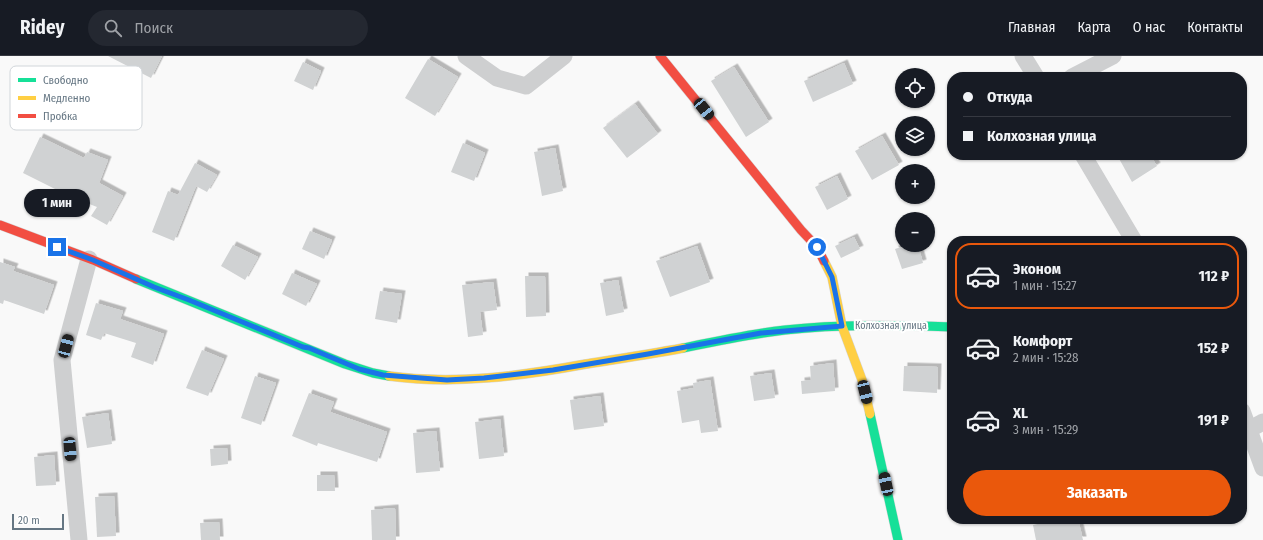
<!DOCTYPE html>
<html lang="ru">
<meta charset="utf-8">
<style>
:root{--surface:#171b24;--page:#242831;--text:#f1f3f6;--muted:#9ea1a6;--line:#363941;--accent:#ea580c}
body{margin:0;font-family:"Fira Sans Condensed",sans-serif;background:var(--page);color:var(--text);height:100vh;display:flex;flex-direction:column;font-size:15px;white-space:nowrap}
*{box-sizing:border-box;margin:0}
p{font-size:13px;color:var(--muted)}
.icon{flex:none;width:22px;height:22px;fill:none;stroke:currentColor;stroke-width:2;stroke-linecap:round;stroke-linejoin:round}
.map{position:relative;flex:1;overflow:hidden}
.details{position:absolute;left:947px;top:180px;width:300px;height:288px;display:flex;flex-direction:column;background:var(--surface);border-radius:16px;box-shadow:0 1px 3px #0004}
.details>*{flex:none}
.guide{position:absolute;left:947px;top:16px;width:300px;height:88px;border-radius:16px;box-shadow:0 1px 3px #0004;display:grid;align-content:center;height:88px;padding:0 16px;background:var(--surface)}
.fabs{position:absolute;left:895px;top:12px;display:grid;gap:8px}
.fabs a{display:grid;place-items:center;width:40px;height:40px;border-radius:50%;background:var(--surface);box-shadow:0 1px 3px #0004;font-size:20px}
.scale{position:absolute;left:12px;bottom:10px;width:52px;box-sizing:border-box;padding-left:4px;border:2px solid #657683;border-top:0;font-size:11px;line-height:14px;white-space:nowrap;color:#657683;-webkit-text-stroke:3px #fff;paint-order:stroke}
.end{position:absolute;width:18px;height:18px;margin:-9px;border:5px solid #1a73e8;background:#fff;box-shadow:0 0 0 2px #fff}
.from{border-radius:50%}
.bubble{position:absolute;height:28px;border-radius:14px;background:var(--surface);box-shadow:0 1px 3px #0004;font-size:13px;font-weight:700;line-height:28px;text-align:center}
.car{position:absolute;width:12px;height:24px;margin:-12px -6px;border-radius:5px;box-shadow:0 0 3px 1px #0007;background:linear-gradient(#222 24%,#8ab4d8 0 40%,#222 0 76%,#8ab4d8 0 86%,#222 0)}
.guide b{display:flex;align-items:center;gap:14px;height:38px;font-size:15px}
.guide b+b{border-top:1px solid var(--line)}
.guide i{width:10px;height:10px;background:var(--text)}
ul{padding:7px 0 0;list-style:none}
li{display:flex;align-items:center;gap:12px;height:66px;margin:0 8px 6px;padding:0 8px;border:2px solid transparent;border-radius:16px}
li div{flex:1}
li b{display:block;font-size:15px}
li em{font-style:normal;font-weight:700}
li.on{border-color:var(--accent)}
li>.icon{width:36px;height:36px;stroke-width:1.5}
.cta{display:flex;gap:8px;margin-top:auto;padding:8px 16px}
.cta a{flex:1;height:46px;border-radius:24px;background:var(--accent);color:#fff;font-size:16px;font-weight:700;line-height:46px;text-align:center}
header{display:flex;align-items:center;gap:24px;box-sizing:border-box;height:56px;padding:0 20px;background:var(--surface);border-bottom:1px solid var(--line)}
header strong{font-size:19px}
nav{display:flex;gap:22px;margin-inline-start:auto;font-size:14px}
.search{width:280px;height:36px;background:var(--page);display:flex;align-items:center;gap:10px;box-sizing:border-box;padding:0 14px;border-radius:22px;color:var(--muted);font-size:15px}
.map>svg:first-child{display:block}
.building{fill:#d0d2d3;filter:url(#shadow)}
.lines{fill:none;stroke-linecap:round;stroke-linejoin:round}
.fast-casing{stroke:#d5d6d7;stroke-width:10}
.slow-casing{stroke:#d5d6d7;stroke-width:10}
.jam-casing{stroke:#d5d6d7;stroke-width:10}
.street{stroke:#cecfd0;stroke-width:17}
.fast{stroke:#16e098;stroke-width:9}
.slow{stroke:#ffcf43;stroke-width:9}
.jam{stroke:#f24e42;stroke-width:9}
.route{stroke:#1a73e8;stroke-width:5}
.labels{text-anchor:middle;dominant-baseline:central;stroke-width:4;stroke-linejoin:round;paint-order:stroke}
.street-label{font-size:10px;fill:#657683;stroke:#fff}
.key{fill:#fff;stroke:#d1d6da;stroke-width:1}
.key-label{font-size:11px;fill:#657683}
</style>
<header>
<strong>Ridey</strong>
<div class="search"><svg class="icon" aria-label="search" viewBox="0 0 24 24"><circle cx="10" cy="10" r="6"/><path d="M15 15l6 6"/></svg>Поиск</div>
<nav><a>Главная</a><a>Карта</a><a>О нас</a><a>Контакты</a></nav>
</header>
<div class="map">
<svg width="1263" height="484" viewBox="0 0 1263 484">
<defs>
<filter id="shadow"><feDropShadow dx="3.5" dy="-3.5" stdDeviation="0" flood-color="#0004"/></filter>
</defs>
<rect width="100%" height="100%" fill="#f9f9f9"/>
<!-- building -->
<g class="building">
<path d="M108,0H162L151,22Z"/>
<path d="M428,3L458,21L435,60L405,42Z"/>
<path d="M303,6L321,15L313,34L294,25Z"/>
<path d="M844,7L853,28L813,46L804,25Z"/>
<path d="M734,11L769,66L746,81L711,25Z"/>
<path d="M635,48L658,78L627,102L603,72Z"/>
<path d="M882,80L899,109L872,124L855,95Z"/>
<path d="M40,81L84,102L87,96L108,104L99,127L123,140L107,169L91,160L97,151L69,140L23,117Z"/>
<path d="M463,87L485,97L474,125L451,116Z"/>
<path d="M555,92L563,135L542,140L534,96Z"/>
<path d="M1117,99H1150L1157,110L1132,126Z"/>
<path d="M195,107L217,119L207,136L196,130L174,185L152,176L168,135L178,139Z"/>
<path d="M837,120L848,143L827,154L815,131Z"/>
<path d="M310,175L332,184L324,203L302,193Z"/>
<path d="M854,181L860,193L841,202L835,190Z"/>
<path d="M233,189L258,201L245,224L221,210Z"/>
<path d="M907,189H918L923,207L902,213L895,193Z"/>
<path d="M697,190L710,226L670,241L656,205Z"/>
<path d="M0,206L15,211L13,215L54,229L44,258L4,244L3,248L0,247Z"/>
<path d="M292,217L317,228L306,250L282,238Z"/>
<path d="M525,220H545L546,260L526,261Z"/>
<path d="M618,224L624,256L606,260L600,227Z"/>
<path d="M493,226L497,254L480,256L483,279L468,281L462,229Z"/>
<path d="M380,235L402,238L397,267L375,263Z"/>
<path d="M96,247L123,255L120,263L164,278L153,309L131,301L136,287L104,277L101,284L86,279Z"/>
<path d="M202,294L224,303L208,340L186,332Z"/>
<path d="M833,307L835,335L802,338L801,325L811,324L810,310Z"/>
<path d="M904,310L938,311L937,337L903,335Z"/>
<path d="M771,317L775,342L754,345L750,320Z"/>
<path d="M255,320L276,327L261,369L241,362Z"/>
<path d="M710,324L718,375L701,377L699,364L682,367L677,335L694,332L693,327Z"/>
<path d="M309,337L334,346L330,356L387,376L377,406L318,387L317,390L292,380Z"/>
<path d="M600,340L604,370L574,374L570,344Z"/>
<path d="M108,357L112,388L87,392L82,361Z"/>
<path d="M500,363L504,400L479,403L475,366Z"/>
<path d="M436,375L440,415L416,417L413,377Z"/>
<path d="M227,392L228,408L211,410L210,393Z"/>
<path d="M54,399L56,429L36,430L34,401Z"/>
<path d="M317,419H334L335,435H317Z"/>
<path d="M114,440L116,480L97,481L95,441Z"/>
<path d="M395,452L396,484H372L371,454Z"/>
<path d="M1062,463H1078L1083,484H1036L1033,469Z"/>
<path d="M219,466L220,484H201L200,467Z"/>
</g>
<g class="lines">
<defs>
<g id="fast">
<path d="M136,223L345,308L373,317L389,320"/>
<path d="M683,292C717,285 750,278 785,274C840,268 896,269 952,271"/>
<path d="M870,358L898,484"/>
</g>
<g id="slow">
<path d="M824,205L832,221L842,270L862,324L870,358"/>
<path d="M389,320C455,329 521,320 586,308C618,303 651,298 683,292"/>
</g>
<g id="jam">
<path d="M660,0L801,174L817,191L824,205"/>
<path d="M0,169L93,204L136,223"/>
</g>
</defs>
<!-- fast casing -->
<use href="#fast" class="fast-casing"/>
<!-- slow casing -->
<use href="#slow" class="slow-casing"/>
<!-- jam casing -->
<use href="#jam" class="jam-casing"/>
<!-- street -->
<g class="street">
<path d="M466,0L497,22L526,30L564,0"/>
<path d="M1023,0L1036,21"/>
<path d="M1072,21L1113,0"/>
<path d="M1083,99L1134,185"/>
<path d="M1242,355L1263,412"/>
<path d="M1248,374L1263,366"/>
<path d="M79,484L62,304L89,203"/>
</g>
<!-- fast -->
<use href="#fast" class="fast"/>
<!-- slow -->
<use href="#slow" class="slow"/>
<!-- jam -->
<use href="#jam" class="jam"/>
</g>
<g class="lines">
<!-- route -->
<path class="route" d="M57,191L93,204L154,231L189,244L303,291L309,292L359,313L383,319L447,324L484,322L553,314L648,298L761,277L842,270L832,221L817,191"/>
</g>
<g class="labels">
<!-- street labels -->
<g class="street-label">
<text x="891" y="270">Колхозная улица</text>
</g>
</g>
<!-- legend -->
<rect x="10" y="10" width="132" height="64" rx="6" class="key"/>
<rect x="18" y="22" width="18" height="4" fill="#16e098"/>
<rect x="18" y="40" width="18" height="4" fill="#ffcf43"/>
<rect x="18" y="58" width="18" height="4" fill="#f24e42"/>
<g class="key-label">
<text x="43" y="28">Свободно</text>
<text x="43" y="46">Медленно</text>
<text x="43" y="64">Пробка</text>
</g>
</svg>
<div class="fabs">
<a><svg class="icon" aria-label="locate" viewBox="0 0 24 24"><circle cx="12" cy="12" r="6"/><path d="M12 2v4M12 18v4M2 12h4M18 12h4"/></svg></a>
<a><svg class="icon" aria-label="layers" viewBox="0 0 24 24"><path d="M12 4l9 5-9 5-9-5zM3 14l9 5 9-5"/></svg></a>
<a>+</a>
<a>−</a>
</div>
<div class="scale">20 m</div>
<i class="end from" style="left:817px;top:191px"></i>
<i class="end" style="left:57px;top:191px"></i>
<div class="bubble" style="left:24px;top:133px;width:66px">1 мин</div>
<i class="car" style="left:704px;top:53px;rotate:141deg"></i>
<i class="car" style="left:66px;top:290px;rotate:15deg"></i>
<i class="car" style="left:865px;top:336px;rotate:166deg"></i>
<i class="car" style="left:70px;top:393px;rotate:175deg"></i>
<i class="car" style="left:886px;top:428px;rotate:348deg"></i>
<div class="guide">
<b><i class="from"></i>Откуда</b>
<b><i></i>Колхозная улица</b>
</div>
<section class="details">
<ul>
<li class="on"><svg class="icon" aria-label="car" viewBox="0 0 24 24"><path d="M5 17H2v-5l4-1 3-4h7l3 4 3 1v5h-3M9 17h6M6 11h13"/><circle cx="7" cy="17" r="2"/><circle cx="17" cy="17" r="2"/></svg><div><b>Эконом</b><p>1 мин · 15:27</p></div><em>112 ₽</em></li>
<li><svg class="icon" aria-label="car" viewBox="0 0 24 24"><path d="M5 17H2v-5l4-1 3-4h7l3 4 3 1v5h-3M9 17h6M6 11h13"/><circle cx="7" cy="17" r="2"/><circle cx="17" cy="17" r="2"/></svg><div><b>Комфорт</b><p>2 мин · 15:28</p></div><em>152 ₽</em></li>
<li><svg class="icon" aria-label="car" viewBox="0 0 24 24"><path d="M5 17H2v-5l4-1 3-4h7l3 4 3 1v5h-3M9 17h6M6 11h13"/><circle cx="7" cy="17" r="2"/><circle cx="17" cy="17" r="2"/></svg><div><b>XL</b><p>3 мин · 15:29</p></div><em>191 ₽</em></li>
</ul>
<div class="cta"><a>Заказать</a></div>
</section>
</div>
